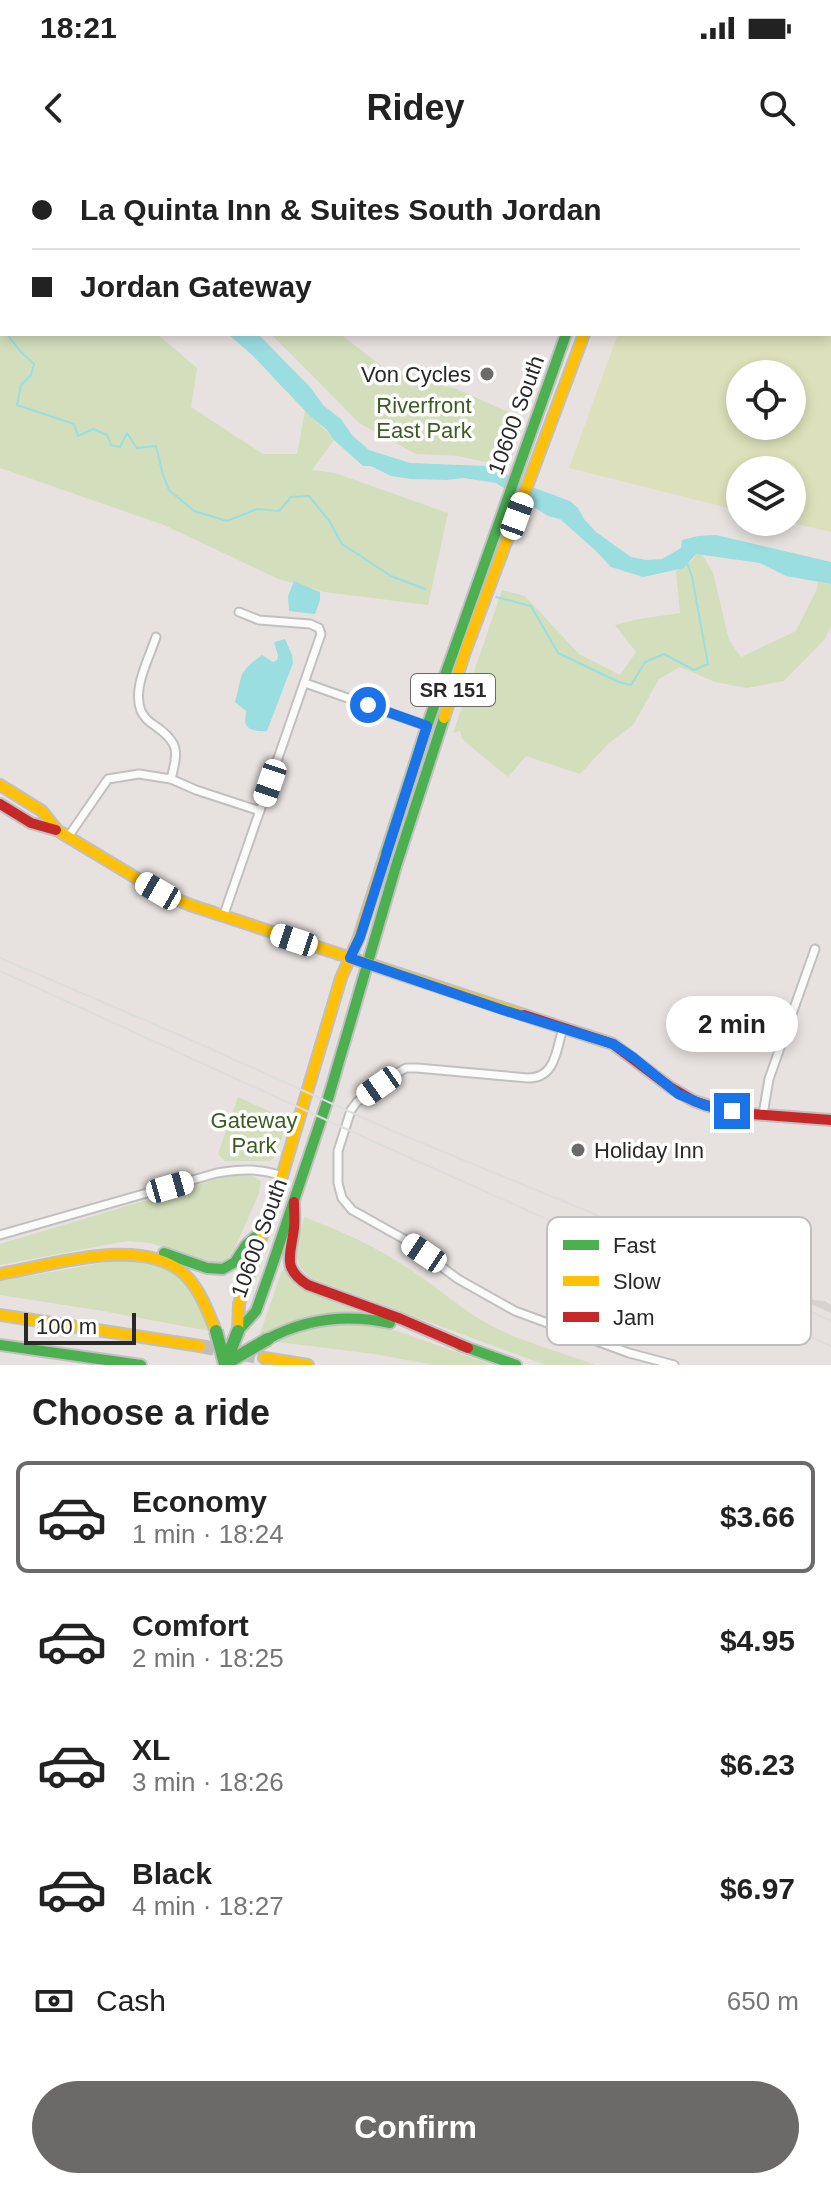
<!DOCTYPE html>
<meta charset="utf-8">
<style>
:root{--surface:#fff;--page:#f2f2f2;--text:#222;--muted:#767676;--line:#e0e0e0;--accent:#6c6a69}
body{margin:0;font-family:Helvetica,sans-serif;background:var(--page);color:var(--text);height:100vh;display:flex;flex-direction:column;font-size:30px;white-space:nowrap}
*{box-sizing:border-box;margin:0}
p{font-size:26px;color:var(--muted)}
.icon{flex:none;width:44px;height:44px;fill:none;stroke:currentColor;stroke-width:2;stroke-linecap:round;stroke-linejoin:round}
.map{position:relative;height:1205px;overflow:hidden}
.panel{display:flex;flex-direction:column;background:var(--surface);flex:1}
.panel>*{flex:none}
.hud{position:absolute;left:0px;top:0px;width:832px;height:176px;box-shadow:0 4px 12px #0003;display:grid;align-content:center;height:176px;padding:0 32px;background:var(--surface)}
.fabs{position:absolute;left:726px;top:200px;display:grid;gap:16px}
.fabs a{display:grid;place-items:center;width:80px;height:80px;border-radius:50%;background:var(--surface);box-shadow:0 4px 12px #0003;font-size:40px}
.scale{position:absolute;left:24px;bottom:20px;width:112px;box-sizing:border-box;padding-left:8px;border:4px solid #292929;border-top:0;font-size:22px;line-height:28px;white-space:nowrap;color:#292929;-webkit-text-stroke:6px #fff;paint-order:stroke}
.end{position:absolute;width:36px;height:36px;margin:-18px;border:10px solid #1a73e8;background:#fff;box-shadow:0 0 0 4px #fff}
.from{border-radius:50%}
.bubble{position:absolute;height:56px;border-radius:28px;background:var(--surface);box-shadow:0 4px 12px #0003;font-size:26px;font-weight:800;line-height:56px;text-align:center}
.car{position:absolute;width:24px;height:48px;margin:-24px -12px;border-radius:10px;box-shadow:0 0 6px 2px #0007;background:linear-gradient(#fff 24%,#345 0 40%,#fff 0 76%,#345 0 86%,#fff 0)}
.hud b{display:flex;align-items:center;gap:28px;height:76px;font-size:30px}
.hud b+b{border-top:2px solid var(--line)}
.hud i{width:20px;height:20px;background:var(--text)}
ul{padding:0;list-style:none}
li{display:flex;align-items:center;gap:24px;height:112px;margin:0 16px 12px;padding:0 16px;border:4px solid transparent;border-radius:12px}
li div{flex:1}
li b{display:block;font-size:30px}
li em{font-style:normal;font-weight:800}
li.active{border-color:var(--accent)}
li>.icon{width:72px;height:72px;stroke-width:1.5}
h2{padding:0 32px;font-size:36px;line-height:96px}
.pay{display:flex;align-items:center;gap:20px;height:88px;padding:0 32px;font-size:30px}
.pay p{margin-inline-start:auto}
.primary-button{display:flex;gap:16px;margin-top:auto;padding:16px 32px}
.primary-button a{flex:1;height:92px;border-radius:48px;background:var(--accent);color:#fff;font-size:32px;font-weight:800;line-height:92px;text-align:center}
.status{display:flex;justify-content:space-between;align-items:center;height:56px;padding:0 40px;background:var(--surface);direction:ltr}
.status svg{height:22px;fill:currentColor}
header{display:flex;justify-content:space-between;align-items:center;height:104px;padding:0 32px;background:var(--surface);font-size:36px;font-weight:800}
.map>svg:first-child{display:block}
.green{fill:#d2debc}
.pitch{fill:#dce1bb;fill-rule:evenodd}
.plaza{fill:#d7d2d0}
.water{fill:#9bdee0}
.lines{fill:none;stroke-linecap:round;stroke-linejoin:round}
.stream{stroke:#9bdee0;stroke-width:2}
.highway-tunnel{stroke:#c1bdbb;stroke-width:14;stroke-dasharray:14 7;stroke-linecap:butt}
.street-casing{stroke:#c1c0c0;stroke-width:11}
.fast-casing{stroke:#c1c0c0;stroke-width:14}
.slow-casing{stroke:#c1c0c0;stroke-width:14}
.jam-casing{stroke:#c1c0c0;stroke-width:14}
.street{stroke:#fbfbfa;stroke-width:7}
.fast{stroke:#4caf50;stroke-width:10}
.slow{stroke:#ffc107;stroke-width:10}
.jam{stroke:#c62828;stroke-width:10}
.rail{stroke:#ddddde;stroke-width:2}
.fast-bridge-casing{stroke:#bfbebd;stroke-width:16;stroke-linecap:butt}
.fast-bridge{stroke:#4caf50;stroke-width:12}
.route{stroke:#1a73e8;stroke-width:10}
.poi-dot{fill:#6c6a69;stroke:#fff;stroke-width:3}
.labels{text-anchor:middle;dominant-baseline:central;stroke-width:7;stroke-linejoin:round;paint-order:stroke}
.shield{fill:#fff;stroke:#696969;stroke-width:2}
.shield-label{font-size:20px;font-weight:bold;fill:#292929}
.poi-label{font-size:22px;fill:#292929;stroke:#fff;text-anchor:end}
.park-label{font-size:22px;fill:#3c5d22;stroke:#fff}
.street-label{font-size:22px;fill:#292929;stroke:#fff}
.key{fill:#fff;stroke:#bfbfbf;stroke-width:2}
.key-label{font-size:22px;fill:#292929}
</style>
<div class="status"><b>18:21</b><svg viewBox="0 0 49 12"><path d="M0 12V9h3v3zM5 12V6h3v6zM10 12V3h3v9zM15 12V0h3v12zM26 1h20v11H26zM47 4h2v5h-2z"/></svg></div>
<header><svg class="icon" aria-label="back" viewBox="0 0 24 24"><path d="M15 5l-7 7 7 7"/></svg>Ridey<svg class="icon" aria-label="search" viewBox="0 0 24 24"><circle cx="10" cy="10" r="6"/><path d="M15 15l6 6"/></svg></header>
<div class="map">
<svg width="831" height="1205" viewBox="0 0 831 1205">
<rect width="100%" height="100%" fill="#e7e2e0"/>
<!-- green -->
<g class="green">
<path d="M0,81L2,82V174H157L197,208L191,247L263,294H297L305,251C315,261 326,269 334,280L312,310L335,313L448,353L428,445L325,432L276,418L164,365L0,308Z"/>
<path d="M271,174H340L387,210L457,229L524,259L507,312L489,303L458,296L416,294L359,263Z"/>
<path d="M696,394H702L713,413L729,480L741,497L796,471L816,431L818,422L831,424V466L825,479L784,521L747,528L715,522L680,507L659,519L633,565L608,584L580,614L526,596L508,617L462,579L460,571L453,573L502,430L525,436L579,494L620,515L636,492L615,465L639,459L680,453L676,411L693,400Z"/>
<path d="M238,937L288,960L275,996L270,1001H225L218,994Z"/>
<path d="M249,1014L261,1021L259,1033L235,1088L230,1096L220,1104L203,1102L151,1083L127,1081L0,1105V1084L224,1017Z"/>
<path d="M304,1057C341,1071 375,1086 408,1108C435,1125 459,1148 488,1164C521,1182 561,1192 596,1205H545L313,1119C287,1102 298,1083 304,1057Z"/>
<path d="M125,1099C135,1101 146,1102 156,1105C187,1114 198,1144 209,1171L103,1151L0,1135V1121Z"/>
<path d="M284,1109L367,1150L259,1177L281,1113Z"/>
<path d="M332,1164H368L394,1170L493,1205H434L374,1194L278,1182L296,1172Z"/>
</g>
<!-- pitch -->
<path class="pitch" d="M680,0H831V372L787,362H792V310H740V351L569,308L618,174H830V2H682ZM740,214H792V266H740Z"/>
<!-- plaza -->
<path class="plaza" d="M752,1104L770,1110L775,1119L793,1131H802L814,1140L825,1141L831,1145V1153L782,1131L780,1134L767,1128V1125L754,1118L750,1109Z"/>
<!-- water -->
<g class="water">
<path d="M228,174H258L310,227L324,246L341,259L352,275L369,290L410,303L488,306L537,329L570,341L578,348L584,359L596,372L631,397L646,400L662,399L681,388L682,380L698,376L716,375L831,402V424L786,416L760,403L696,394L684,408L643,417L611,407L596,391L560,359L548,356L496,323L464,318L447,320L411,319L391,316L371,306H363L334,280L327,270L309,255L252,195Z"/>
<path d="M294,421L320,432V440L315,454L289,451L288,436Z"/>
<path d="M285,479L292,495L293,503L267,571C259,572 247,571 245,562C245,558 246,555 246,551L235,542C243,514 237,513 262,495L273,502L277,500L278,496L274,482Z"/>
</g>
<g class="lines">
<!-- stream -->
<g class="stream">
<path d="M0,170L2,171"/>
<path d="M7,174L19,190L34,204L31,215L21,225L17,245L74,264L78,276L93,269L107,275L111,285L120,287L127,273L137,288L156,286L163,315L169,330L194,351L227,361L257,349L279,351L291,337L309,336L330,362L342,384L391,416L425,429"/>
<path d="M496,437L531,446L558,493L619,522L631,525L645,502L664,494L694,510L708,504L692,417L687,403"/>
</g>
<!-- highway-tunnel -->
<path class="highway-tunnel" d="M200,1186L264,1198"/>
<defs>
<g id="street">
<path d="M156,477C149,499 132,528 141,551C144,557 149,562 154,565C180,583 178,591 171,619"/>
<path d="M305,523L427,566"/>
<path d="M68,677L108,619L139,614L171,619L196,630L260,651"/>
<path d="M223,757L321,474L319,468L310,464L259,460L239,452"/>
<path d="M563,868C556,890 556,918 528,918L417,908H406L397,913L357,942L351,950L338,991V1023L342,1038L352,1050L404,1079L458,1119L515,1151L629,1193L674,1205"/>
<path d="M763,954L769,919L815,789"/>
<path d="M0,1075L217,1013C240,1009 260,1008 282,1016"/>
</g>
<g id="fast">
<path d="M428,0L429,2"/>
<path d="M631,2L632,0"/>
<path d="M647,2L648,0"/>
<path d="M385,696L427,566L566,174"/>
<path d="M164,1093L207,1108L223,1109L235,1102L246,1085L264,1069"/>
<path d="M238,1171L256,1151L272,1106L328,939L396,706L444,558"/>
<path d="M268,1179C307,1158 347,1154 390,1163"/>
<path d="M0,1185L141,1205"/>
<path d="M460,1185L516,1205"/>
</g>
<g id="slow">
<path d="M444,558L465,492L584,174"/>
<path d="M0,625L42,651L57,670L68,677L158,731L190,745L524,855"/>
<path d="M0,1114C50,1106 139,1076 182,1112C200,1128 207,1150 216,1171"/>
<path d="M0,1155L200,1186"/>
<path d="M238,1171L239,1144L282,1016L341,818L358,780L385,696"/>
<path d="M264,1198L308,1205"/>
</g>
<g id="jam">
<path d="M0,644L31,663L56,670"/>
<path d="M524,855L613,884L670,927L694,941L712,947L752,954L831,960"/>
<path d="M294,1042C294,1051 295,1059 294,1068C291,1095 281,1108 308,1125L401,1159L468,1188"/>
</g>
</defs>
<!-- street casing -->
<use href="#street" class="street-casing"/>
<!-- fast casing -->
<use href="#fast" class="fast-casing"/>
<!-- slow casing -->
<use href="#slow" class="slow-casing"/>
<!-- jam casing -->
<use href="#jam" class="jam-casing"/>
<!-- street -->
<use href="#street" class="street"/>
<!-- fast -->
<use href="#fast" class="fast"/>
<!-- slow -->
<use href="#slow" class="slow"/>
<!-- jam -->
<use href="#jam" class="jam"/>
<!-- rail -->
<g class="rail">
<path d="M0,798L191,880L388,969L587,1051L831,1161"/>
<path d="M0,811L368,979L831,1186"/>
</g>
<defs>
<g id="fast-bridge">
<path d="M216,1171L225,1204L268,1179"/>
<path d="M225,1204L238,1171"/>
</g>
</defs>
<!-- fast-bridge casing -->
<use href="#fast-bridge" class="fast-bridge-casing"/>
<!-- fast-bridge -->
<use href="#fast-bridge" class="fast-bridge"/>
</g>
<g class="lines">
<!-- route -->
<path class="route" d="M368,545L427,566L360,777L350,798L503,850L613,884L634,898L678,934L704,945L732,951"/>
</g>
<!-- markers -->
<g class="poi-dot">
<circle cx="487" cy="214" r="8"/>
<circle cx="578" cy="990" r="8"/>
</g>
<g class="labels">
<!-- shield labels -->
<rect class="shield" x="411" y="514" width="84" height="32" rx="6"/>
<g class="shield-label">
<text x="453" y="530">SR 151</text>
</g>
<!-- poi labels -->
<g class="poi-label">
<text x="471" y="214">Von Cycles</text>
<text x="594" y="990" text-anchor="start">Holiday Inn</text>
</g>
<!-- park labels -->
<g class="park-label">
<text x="424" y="245">Riverfront<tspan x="424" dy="25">East Park</tspan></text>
<text x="254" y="960">Gateway<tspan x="254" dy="25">Park</tspan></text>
</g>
<!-- street labels -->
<g class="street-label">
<text transform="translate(516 255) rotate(-70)">10600 South</text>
<text transform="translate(259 1078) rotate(-70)">10600 South</text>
</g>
</g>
<!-- legend -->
<rect x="547" y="1057" width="264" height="128" rx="12" class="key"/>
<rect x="563" y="1080" width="36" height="10" fill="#4caf50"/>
<rect x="563" y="1116" width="36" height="10" fill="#ffc107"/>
<rect x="563" y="1152" width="36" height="10" fill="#c62828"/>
<g class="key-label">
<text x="613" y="1093">Fast</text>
<text x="613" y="1129">Slow</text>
<text x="613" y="1165">Jam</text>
</g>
</svg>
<div class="fabs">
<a><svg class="icon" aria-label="locate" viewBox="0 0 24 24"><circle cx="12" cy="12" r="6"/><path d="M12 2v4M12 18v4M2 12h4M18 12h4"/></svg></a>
<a><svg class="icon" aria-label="layers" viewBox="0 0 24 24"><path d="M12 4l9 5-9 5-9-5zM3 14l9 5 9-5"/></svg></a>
</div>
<div class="scale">100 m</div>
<i class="end from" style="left:368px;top:545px"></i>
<i class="end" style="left:732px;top:951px"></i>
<div class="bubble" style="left:666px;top:836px;width:132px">2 min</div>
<i class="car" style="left:517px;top:356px;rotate:20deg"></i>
<i class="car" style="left:270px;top:623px;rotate:199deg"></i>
<i class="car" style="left:158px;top:731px;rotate:300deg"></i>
<i class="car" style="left:294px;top:780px;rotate:288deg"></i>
<i class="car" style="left:379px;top:926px;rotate:235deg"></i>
<i class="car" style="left:170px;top:1027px;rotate:74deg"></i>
<i class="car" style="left:424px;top:1093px;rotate:304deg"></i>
<div class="hud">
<b><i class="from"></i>La Quinta Inn &amp; Suites South Jordan</b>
<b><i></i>Jordan Gateway</b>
</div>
</div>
<section class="panel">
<h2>Choose a ride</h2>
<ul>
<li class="active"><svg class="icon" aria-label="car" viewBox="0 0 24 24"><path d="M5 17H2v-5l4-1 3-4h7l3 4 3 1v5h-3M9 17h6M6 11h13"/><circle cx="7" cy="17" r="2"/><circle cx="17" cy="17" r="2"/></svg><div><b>Economy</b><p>1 min · 18:24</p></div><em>$3.66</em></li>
<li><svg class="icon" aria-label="car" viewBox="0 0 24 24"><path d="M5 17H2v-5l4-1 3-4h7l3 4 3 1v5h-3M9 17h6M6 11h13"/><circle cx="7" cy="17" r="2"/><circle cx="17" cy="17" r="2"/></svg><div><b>Comfort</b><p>2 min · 18:25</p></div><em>$4.95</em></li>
<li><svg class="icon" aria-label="car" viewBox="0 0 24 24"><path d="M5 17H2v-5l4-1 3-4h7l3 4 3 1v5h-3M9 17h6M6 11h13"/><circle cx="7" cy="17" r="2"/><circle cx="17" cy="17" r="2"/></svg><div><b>XL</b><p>3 min · 18:26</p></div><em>$6.23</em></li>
<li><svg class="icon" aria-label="car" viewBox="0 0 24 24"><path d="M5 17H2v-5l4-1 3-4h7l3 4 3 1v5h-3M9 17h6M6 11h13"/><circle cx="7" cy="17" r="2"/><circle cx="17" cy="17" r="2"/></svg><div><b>Black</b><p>4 min · 18:27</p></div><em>$6.97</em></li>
</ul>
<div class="pay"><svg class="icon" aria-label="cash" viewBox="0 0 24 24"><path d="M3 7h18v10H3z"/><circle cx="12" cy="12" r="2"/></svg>Cash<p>650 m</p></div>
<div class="primary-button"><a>Confirm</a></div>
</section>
